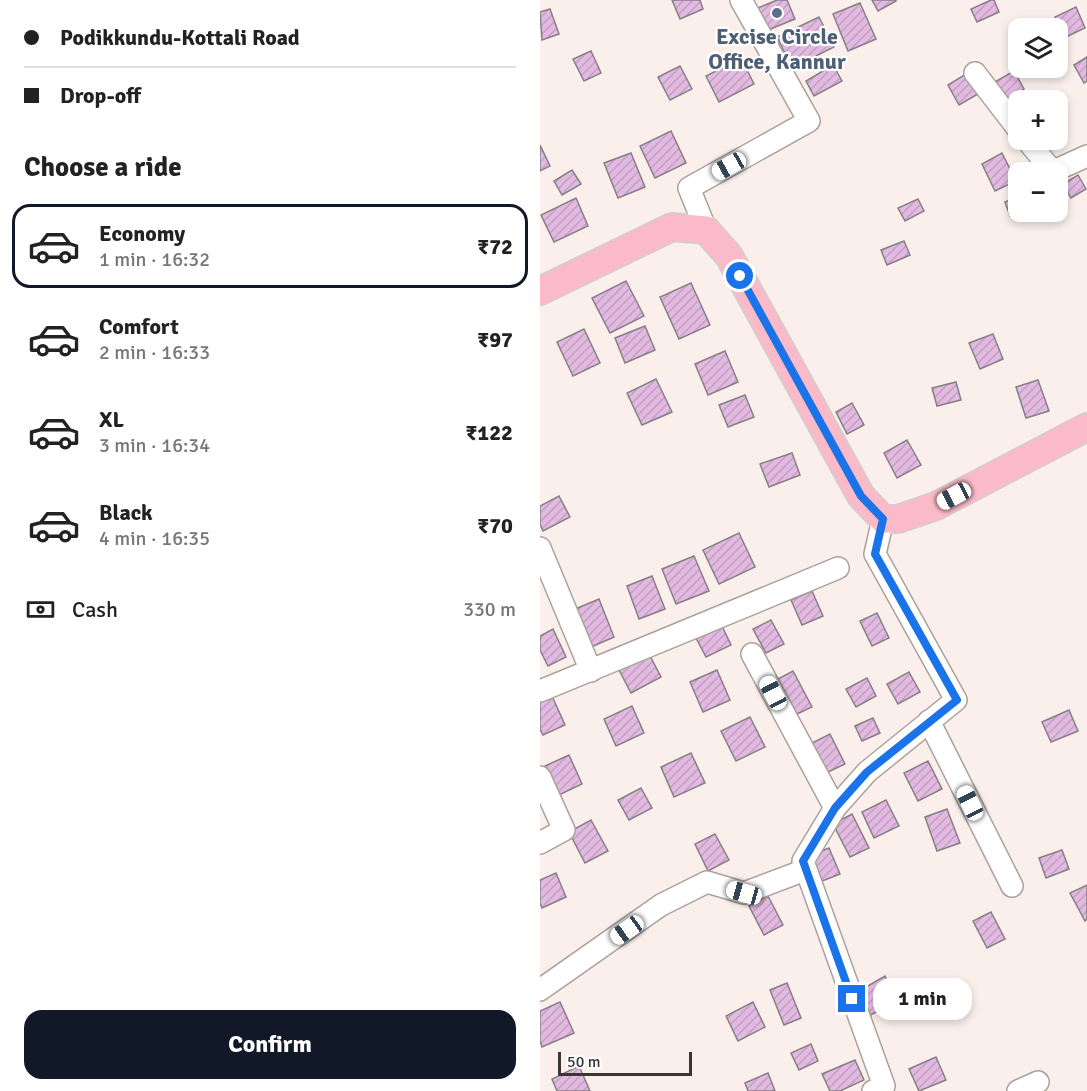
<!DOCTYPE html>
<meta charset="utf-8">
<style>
:root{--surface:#fff;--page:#f2f2f2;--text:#222;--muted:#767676;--line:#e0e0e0;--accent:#111827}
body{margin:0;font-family:Signika,sans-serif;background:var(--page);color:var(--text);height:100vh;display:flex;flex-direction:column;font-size:22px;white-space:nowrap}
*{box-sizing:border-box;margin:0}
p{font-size:20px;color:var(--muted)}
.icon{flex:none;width:33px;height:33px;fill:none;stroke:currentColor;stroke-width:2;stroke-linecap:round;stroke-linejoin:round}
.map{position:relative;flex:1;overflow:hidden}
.panel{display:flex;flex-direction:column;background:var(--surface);width:540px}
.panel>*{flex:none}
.banner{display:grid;align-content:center;height:132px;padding:0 24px;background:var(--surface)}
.controls{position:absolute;left:468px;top:18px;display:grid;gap:12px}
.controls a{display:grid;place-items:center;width:60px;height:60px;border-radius:12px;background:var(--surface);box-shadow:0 3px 9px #0003;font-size:30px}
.scale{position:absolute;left:18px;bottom:15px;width:134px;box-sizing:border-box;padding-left:6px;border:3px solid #3a3634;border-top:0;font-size:16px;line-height:21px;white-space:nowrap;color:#3a3634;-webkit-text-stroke:4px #fff;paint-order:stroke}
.end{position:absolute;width:27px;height:27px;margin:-14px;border:8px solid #1a73e8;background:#fff;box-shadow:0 0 0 3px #fff}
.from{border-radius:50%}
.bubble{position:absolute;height:42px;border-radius:18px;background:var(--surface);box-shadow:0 3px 9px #0003;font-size:20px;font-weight:800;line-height:42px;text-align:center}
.car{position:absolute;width:18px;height:36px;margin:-18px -9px;border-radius:8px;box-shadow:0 0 4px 2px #0007;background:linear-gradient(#fff 24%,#345 0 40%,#fff 0 76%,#345 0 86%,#fff 0)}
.banner b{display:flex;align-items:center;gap:21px;height:57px;font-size:22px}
.banner b+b{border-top:2px solid var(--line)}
.banner i{width:15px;height:15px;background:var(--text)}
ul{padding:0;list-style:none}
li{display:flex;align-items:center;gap:18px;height:84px;margin:0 12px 9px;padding:0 12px;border:3px solid transparent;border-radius:18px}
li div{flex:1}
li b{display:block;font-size:22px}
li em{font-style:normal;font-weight:800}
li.selected{border-color:var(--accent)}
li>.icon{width:54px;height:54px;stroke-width:1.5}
h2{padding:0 24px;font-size:27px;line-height:72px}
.pay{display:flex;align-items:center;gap:15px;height:66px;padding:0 24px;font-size:22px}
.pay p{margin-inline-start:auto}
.primary-button{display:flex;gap:12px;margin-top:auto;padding:12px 24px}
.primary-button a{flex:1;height:69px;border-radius:18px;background:var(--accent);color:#fff;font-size:24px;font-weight:800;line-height:69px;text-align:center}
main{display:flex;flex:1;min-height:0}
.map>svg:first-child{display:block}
.building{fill:url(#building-hatch);stroke:#867f86;stroke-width:1.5}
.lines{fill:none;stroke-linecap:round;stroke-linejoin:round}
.minor-casing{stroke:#aba19d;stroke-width:24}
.major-casing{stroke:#d0cfce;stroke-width:30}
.minor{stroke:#fff;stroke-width:21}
.major{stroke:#fbbac7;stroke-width:27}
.route{stroke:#1a73e8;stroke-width:8}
.service-dot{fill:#5c6f8a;stroke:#fff;stroke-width:2}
.labels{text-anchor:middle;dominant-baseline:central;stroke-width:4.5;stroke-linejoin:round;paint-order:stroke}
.service-label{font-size:22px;font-weight:bold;fill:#4e5e75;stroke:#fff}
</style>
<main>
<section class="panel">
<div class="banner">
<b><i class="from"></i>Podikkundu-Kottali Road</b>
<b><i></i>Drop-off</b>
</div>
<h2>Choose a ride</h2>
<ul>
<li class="selected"><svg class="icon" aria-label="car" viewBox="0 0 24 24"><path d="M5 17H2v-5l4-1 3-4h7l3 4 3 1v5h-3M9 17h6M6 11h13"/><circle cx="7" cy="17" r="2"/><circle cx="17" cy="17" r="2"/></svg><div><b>Economy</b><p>1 min · 16:32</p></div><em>₹72</em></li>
<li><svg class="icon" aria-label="car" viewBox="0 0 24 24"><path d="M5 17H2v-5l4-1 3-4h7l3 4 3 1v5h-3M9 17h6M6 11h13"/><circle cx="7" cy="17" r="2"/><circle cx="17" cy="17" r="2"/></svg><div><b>Comfort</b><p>2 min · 16:33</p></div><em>₹97</em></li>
<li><svg class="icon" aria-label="car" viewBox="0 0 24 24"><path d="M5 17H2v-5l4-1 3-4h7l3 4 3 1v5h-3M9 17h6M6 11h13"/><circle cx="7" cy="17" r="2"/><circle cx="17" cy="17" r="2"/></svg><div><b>XL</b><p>3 min · 16:34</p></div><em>₹122</em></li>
<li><svg class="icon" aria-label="car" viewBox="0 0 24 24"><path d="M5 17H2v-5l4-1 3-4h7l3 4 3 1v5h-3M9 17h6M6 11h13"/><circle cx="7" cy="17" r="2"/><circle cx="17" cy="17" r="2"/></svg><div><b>Black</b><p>4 min · 16:35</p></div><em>₹70</em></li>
</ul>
<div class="pay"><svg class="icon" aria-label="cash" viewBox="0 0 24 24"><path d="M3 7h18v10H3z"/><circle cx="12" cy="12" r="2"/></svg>Cash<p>330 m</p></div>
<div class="primary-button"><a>Confirm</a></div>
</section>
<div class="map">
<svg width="547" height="1091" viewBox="0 0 547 1091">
<defs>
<pattern id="building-hatch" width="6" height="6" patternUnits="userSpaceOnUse" patternTransform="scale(1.5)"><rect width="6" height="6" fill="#e2bae1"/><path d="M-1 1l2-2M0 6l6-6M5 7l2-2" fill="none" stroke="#c3a0c2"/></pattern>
</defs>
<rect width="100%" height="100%" fill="#faefea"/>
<!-- building -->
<g class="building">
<path d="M132,0H160L163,9L140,19Z"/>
<path d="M237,0H247L255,19L228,30L218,8Z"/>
<path d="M332,0H356V1L338,11Z"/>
<path d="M451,0H454L459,12L437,22L431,9Z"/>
<path d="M320,3L336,39L308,51L293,14Z"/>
<path d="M536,7L545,28L524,38L515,17Z"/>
<path d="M10,9L19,34L2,40L0,12Z"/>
<path d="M279,17L294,47L252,68L237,37Z"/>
<path d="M51,51L61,73L44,81L33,59Z"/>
<path d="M547,57V81L544,83L534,65Z"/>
<path d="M201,58L214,84L179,102L166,76Z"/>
<path d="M293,65L302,81L274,96L266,81Z"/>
<path d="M140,66L152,89L130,100L118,77Z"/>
<path d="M474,71L484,89L463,101L453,83Z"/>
<path d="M426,74L438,94L419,105L408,85Z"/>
<path d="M131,131L146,163L115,178L100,146Z"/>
<path d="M0,145L10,166L0,171Z"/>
<path d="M91,153L105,187L78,198L64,163Z"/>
<path d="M462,153L476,181L455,191L442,164Z"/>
<path d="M32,170L41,184L22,195L14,181Z"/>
<path d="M538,175L546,189L531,198L523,184Z"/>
<path d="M478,197V212H484L470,216L465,202Z"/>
<path d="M36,198L48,226L14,242L1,215Z"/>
<path d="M378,199L384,211L365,221L358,208Z"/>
<path d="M364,241L370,255L347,265L341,250Z"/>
<path d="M86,281L104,316L70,333L52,298Z"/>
<path d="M151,283L170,325L139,339L120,297Z"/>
<path d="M105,326L115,350L85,363L75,338Z"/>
<path d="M44,329L60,363L33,376L17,342Z"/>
<path d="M453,334L463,359L440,369L429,343Z"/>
<path d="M185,351L198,382L168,395L155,364Z"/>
<path d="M116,379L132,412L102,425L87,393Z"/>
<path d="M498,380L509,411L486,418L476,387Z"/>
<path d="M416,382L421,400L397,406L392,388Z"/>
<path d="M205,395L214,417L188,427L179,405Z"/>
<path d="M312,403L324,425L307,434L296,412Z"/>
<path d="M367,440L381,465L357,478L344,453Z"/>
<path d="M252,453L260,475L229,487L220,464Z"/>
<path d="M19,496L30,517L3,531L0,524V506Z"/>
<path d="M199,533L215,567L179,584L163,550Z"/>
<path d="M154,556L169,591L136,604L122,569Z"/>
<path d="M112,576L125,609L99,619L87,586Z"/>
<path d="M272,591L283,616L262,625L251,600Z"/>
<path d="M59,599L74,637L49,648L33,610Z"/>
<path d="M337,613L349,638L332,646L320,621Z"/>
<path d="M231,620L244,644L226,653L213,629Z"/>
<path d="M181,624L191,645L166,657L155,636Z"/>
<path d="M13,629L26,657L8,666L0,650V636Z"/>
<path d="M107,650L121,677L91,693L77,666Z"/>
<path d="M177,670L190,700L163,712L150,682Z"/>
<path d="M253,671L272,707L257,714L238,679Z"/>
<path d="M369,672L380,692L358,704L347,684Z"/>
<path d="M327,678L336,696L316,707L306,689Z"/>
<path d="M12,696L25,725L3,735L0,729V701Z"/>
<path d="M92,706L104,733L76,746L64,719Z"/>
<path d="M529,710L538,731L511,742L502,722Z"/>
<path d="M210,717L225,747L196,761L181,731Z"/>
<path d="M333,718L340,733L322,741L315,726Z"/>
<path d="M290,734L305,764L284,774L268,745Z"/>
<path d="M151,753L165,783L134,797L121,767Z"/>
<path d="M29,755L42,784L19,795L5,766Z"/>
<path d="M388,761L402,789L378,801L364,773Z"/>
<path d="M101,788L112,808L89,820L78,800Z"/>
<path d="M346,800L359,826L334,838L322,812Z"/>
<path d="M407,809L420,843L397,851L385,817Z"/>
<path d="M312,814L329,848L310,857L293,824Z"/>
<path d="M51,820L68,851L45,863L29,832Z"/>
<path d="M175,834L189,860L168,871L155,844Z"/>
<path d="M289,848L300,874L282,881L271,855Z"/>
<path d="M522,850L529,869L506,878L499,858Z"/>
<path d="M16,873L26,897L2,908L0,903V880Z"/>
<path d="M547,885V919L545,921L530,893Z"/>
<path d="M228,896L243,925L224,935L209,906Z"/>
<path d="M451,912L465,939L447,948L433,921Z"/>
<path d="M345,976L358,1000L327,1017L314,994Z"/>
<path d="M247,983L261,1018L244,1025L230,990Z"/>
<path d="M20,1002L34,1033L2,1047L0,1041V1011Z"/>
<path d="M213,1002L225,1027L198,1041L186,1016Z"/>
<path d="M271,1044L278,1061L259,1070L251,1053Z"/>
<path d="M396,1057L406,1080L379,1091L369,1069Z"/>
<path d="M315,1060L324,1080L300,1091H290L282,1074Z"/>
<path d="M39,1066L50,1091H17L12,1079Z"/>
<path d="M228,1073L235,1091H208L205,1083Z"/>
</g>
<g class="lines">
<defs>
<g id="minor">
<path d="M435,73L478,129"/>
<path d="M487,140L509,167L516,170L547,156"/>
<path d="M166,230L149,188L269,121L201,0"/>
<path d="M0,548L51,671"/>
<path d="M212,654L295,808"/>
<path d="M0,691L298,568"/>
<path d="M389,721L472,886"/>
<path d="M0,777L24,830L0,843"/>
<path d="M0,990L121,905L167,882L204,893L265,870"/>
<path d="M333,1091L344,1086L263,861L295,808L327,772L416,700L335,554L343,519"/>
<path d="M478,1091L498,1082"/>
</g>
<path id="major" d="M0,291L132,227L166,230L189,256L321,496L343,519H358L396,506L547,427"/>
</defs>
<!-- minor casing -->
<use href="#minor" class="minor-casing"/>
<!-- major casing -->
<use href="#major" class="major-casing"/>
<!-- minor -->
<use href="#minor" class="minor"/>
<!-- major -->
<use href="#major" class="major"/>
</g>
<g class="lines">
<!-- route -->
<path class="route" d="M200,276L321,496L343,519L335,554L417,700L327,772L295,808L263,861L312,999"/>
</g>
<!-- markers -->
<circle class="service-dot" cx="237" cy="13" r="6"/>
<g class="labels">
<!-- service labels -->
<g class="service-label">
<text x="237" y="36">Excise Circle<tspan x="237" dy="25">Office, Kannur</tspan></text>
</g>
</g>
</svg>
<div class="controls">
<a><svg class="icon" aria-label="layers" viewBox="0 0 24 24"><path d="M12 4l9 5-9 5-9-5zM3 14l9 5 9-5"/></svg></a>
<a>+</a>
<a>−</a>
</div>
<div class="scale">50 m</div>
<i class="end from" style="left:200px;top:276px"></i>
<i class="end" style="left:312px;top:999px"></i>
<div class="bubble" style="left:333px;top:978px;width:99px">1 min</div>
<i class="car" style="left:189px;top:166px;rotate:241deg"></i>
<i class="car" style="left:414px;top:496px;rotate:242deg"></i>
<i class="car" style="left:233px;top:693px;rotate:332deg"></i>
<i class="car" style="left:430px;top:803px;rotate:334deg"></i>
<i class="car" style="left:204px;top:893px;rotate:286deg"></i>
<i class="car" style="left:87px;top:930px;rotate:235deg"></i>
</div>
</main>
